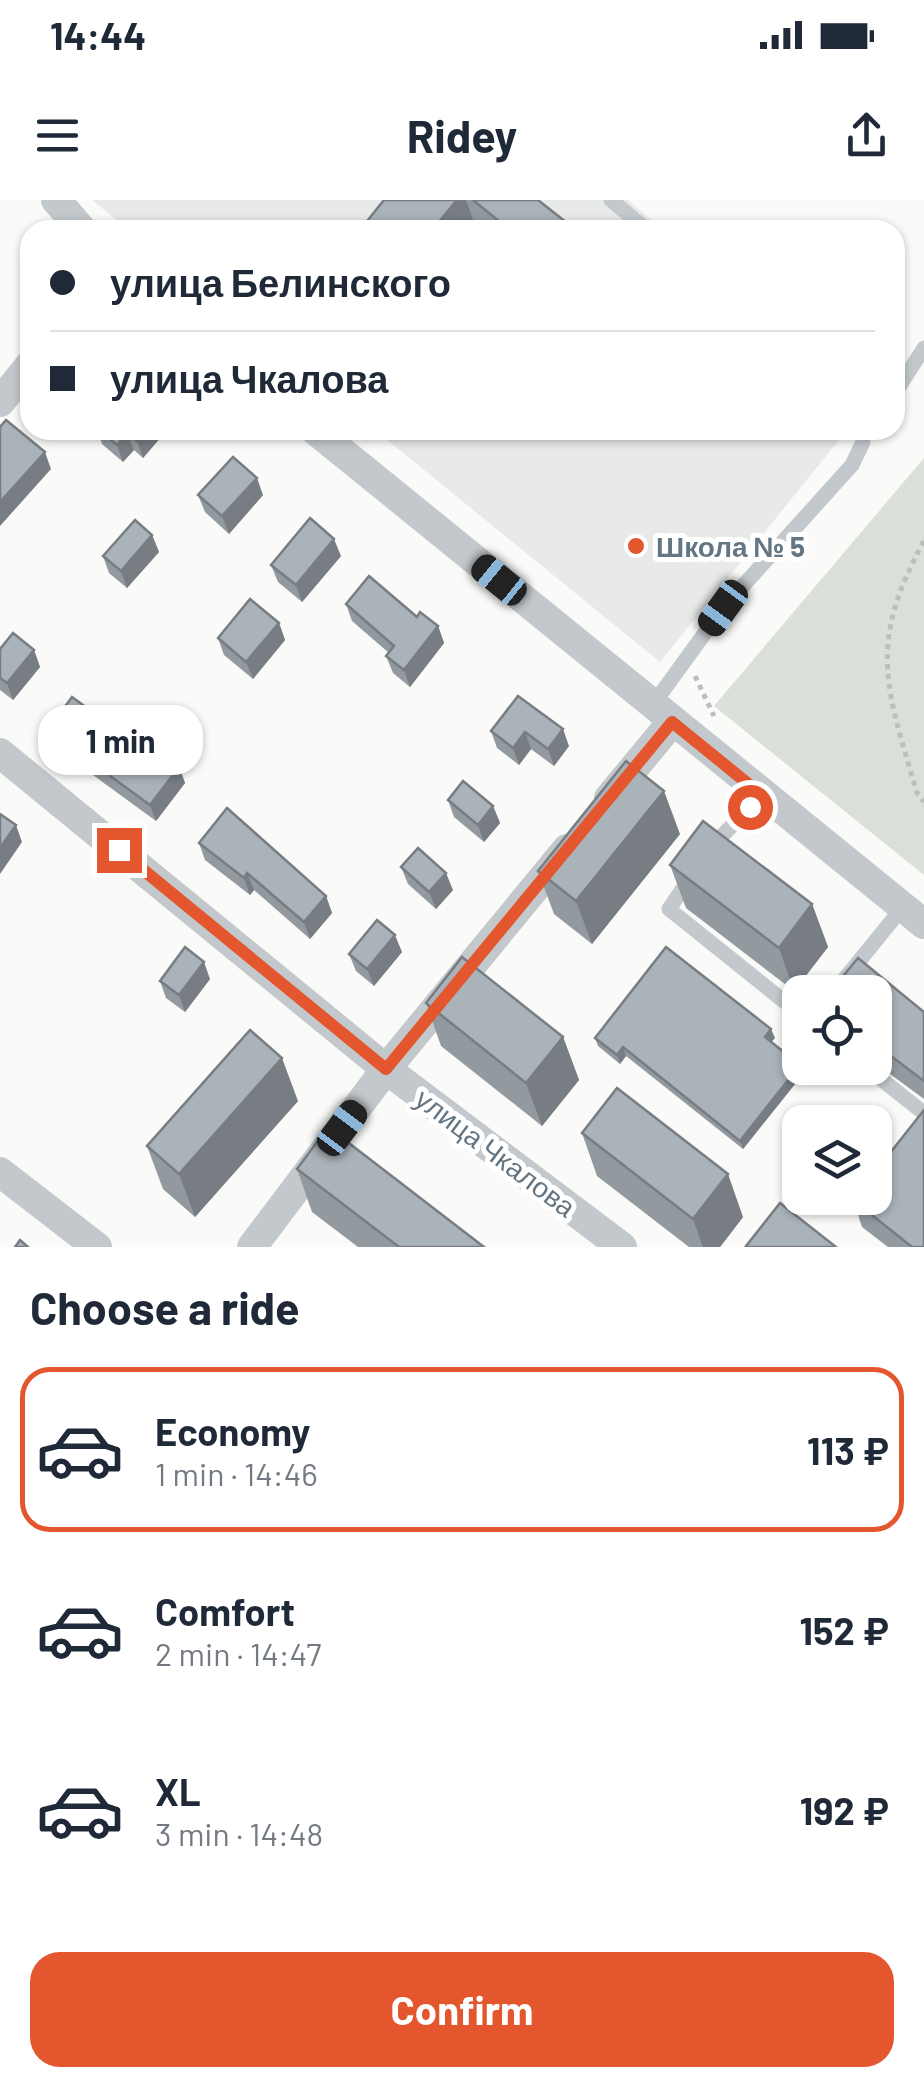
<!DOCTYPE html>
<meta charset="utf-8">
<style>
:root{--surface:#fff;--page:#f6f6f7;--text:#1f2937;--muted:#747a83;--line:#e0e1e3;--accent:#e4572e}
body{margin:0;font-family:Barlow,sans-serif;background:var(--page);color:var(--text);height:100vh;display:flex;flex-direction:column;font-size:38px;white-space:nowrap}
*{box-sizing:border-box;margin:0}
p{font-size:32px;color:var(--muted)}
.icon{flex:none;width:55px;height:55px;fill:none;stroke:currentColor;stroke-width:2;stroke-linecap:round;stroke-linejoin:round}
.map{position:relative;height:1047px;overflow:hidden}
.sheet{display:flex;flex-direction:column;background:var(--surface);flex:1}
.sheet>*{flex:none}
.banner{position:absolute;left:20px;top:20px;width:885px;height:220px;border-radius:30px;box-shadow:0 2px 8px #0004;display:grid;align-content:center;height:220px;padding:0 30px;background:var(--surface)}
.buttons{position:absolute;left:782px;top:775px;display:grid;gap:20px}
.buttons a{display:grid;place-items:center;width:110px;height:110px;border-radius:20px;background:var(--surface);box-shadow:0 2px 8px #0004;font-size:50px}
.end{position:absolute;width:45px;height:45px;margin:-22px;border:12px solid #e4572e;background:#fff;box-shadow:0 0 0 5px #fff}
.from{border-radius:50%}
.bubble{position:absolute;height:70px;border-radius:30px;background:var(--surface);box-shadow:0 2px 8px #0004;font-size:32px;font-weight:700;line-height:70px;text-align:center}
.car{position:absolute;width:30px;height:60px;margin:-30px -15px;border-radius:12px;box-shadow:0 0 8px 2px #0007;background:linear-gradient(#222 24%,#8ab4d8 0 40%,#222 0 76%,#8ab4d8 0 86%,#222 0)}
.banner b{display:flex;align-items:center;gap:35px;height:95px;font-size:38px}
.banner b+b{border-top:2px solid var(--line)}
.banner i{width:25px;height:25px;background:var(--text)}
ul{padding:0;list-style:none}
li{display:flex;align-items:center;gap:30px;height:165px;margin:0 20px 15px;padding:0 10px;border:5px solid transparent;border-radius:30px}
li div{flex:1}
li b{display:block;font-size:38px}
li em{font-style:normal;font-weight:700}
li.current{border-color:var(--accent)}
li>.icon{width:90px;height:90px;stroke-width:1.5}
h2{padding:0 30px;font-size:45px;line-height:120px}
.cta{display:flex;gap:20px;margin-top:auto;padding:20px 30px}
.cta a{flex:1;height:115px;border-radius:30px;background:var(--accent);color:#fff;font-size:40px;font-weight:700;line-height:115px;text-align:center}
.status{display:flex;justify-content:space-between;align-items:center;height:70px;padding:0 50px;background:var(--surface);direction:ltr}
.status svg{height:28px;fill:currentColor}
header{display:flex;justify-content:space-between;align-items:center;height:130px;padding:0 30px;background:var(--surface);font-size:45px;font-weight:700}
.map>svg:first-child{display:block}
.built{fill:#e8e9e9}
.green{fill:#dadfd7}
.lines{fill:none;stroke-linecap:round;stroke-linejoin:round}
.path{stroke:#bbbfc2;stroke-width:5;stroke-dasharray:5 5;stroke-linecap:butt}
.lane{stroke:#c3c8cc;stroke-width:15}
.street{stroke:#c3c8cc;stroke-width:30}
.wall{fill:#929a9f}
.shaded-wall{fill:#777d82}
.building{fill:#aab3b9;stroke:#777d82;stroke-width:2.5}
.route{stroke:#e4572e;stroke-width:12}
.poi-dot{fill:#e4572e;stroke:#fff;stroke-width:4}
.labels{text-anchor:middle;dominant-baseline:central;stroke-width:10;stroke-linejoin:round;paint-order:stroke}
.poi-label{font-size:28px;font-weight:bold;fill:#657683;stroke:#fff;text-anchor:start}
.street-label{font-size:28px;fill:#657683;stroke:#fff}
</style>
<div class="status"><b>14:44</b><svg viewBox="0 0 49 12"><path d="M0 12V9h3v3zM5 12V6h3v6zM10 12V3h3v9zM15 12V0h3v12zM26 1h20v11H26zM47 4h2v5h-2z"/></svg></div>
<header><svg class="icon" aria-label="menu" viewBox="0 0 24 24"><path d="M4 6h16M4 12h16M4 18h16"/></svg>Ridey<svg class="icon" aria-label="share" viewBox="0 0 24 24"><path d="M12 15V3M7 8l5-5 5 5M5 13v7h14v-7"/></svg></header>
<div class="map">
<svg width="924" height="1047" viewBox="0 0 924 1047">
<rect width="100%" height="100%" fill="#fafaf8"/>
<!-- built -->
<g class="built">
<path d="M92,0H628L663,30H129Z"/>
<path d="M375,230H847L660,462Z"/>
</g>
<!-- green -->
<path class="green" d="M924,258V675L714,506Z"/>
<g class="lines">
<!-- path -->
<g class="path">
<path d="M924,341C867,445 886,487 917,593L924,602"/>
<path d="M695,476L714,516"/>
</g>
<!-- lane -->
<g class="lane">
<path d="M611,0L647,30"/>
<path d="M895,193L924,148"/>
<path d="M652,506L723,408L852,265L863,242L862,230"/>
<path d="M711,647L762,595"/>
<path d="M690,678L669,709L800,814"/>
<path d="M834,792L903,707"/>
<path d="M867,868L924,913"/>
</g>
<!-- street -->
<g class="street">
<path d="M56,0L82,30"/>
<path d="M0,202L30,165"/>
<path d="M315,230L924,724"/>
<path d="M0,553L386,869L622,1047"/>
<path d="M609,598L672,522"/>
<path d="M0,972L97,1047"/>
<path d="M252,1047L386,869L567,649"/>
</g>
</g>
<!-- wall -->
<g class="wall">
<path d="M384,0H538L576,30H484L474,22L467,30H360Z"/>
<path d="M97,230H167L143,258L134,250L123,262L102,244Z"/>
<path d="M198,295H263L229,334L205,312Z"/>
<path d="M152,335L159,352L127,388L109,373L103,356Z"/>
<path d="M341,356L302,402L278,382L271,365Z"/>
<path d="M346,404L417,417L438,426L444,443L410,487L393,473L386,456L389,453L352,421Z"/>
<path d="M279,423L285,440L253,479L224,455L218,438Z"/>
<path d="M0,449L34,450L40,467L13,500L0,490Z"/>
<path d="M518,496L569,546L554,566L531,549L519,565L497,548L491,531Z"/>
<path d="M54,522L150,554L179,567L185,583L156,621L82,567L77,550L60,537Z"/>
<path d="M448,600L493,606L500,623L484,642L454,617Z"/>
<path d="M680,634L592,744L554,714L538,671Z"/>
<path d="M199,643L326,696L332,713L310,739L254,690L250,695L205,660Z"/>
<path d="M670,665L812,704L828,747L794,791L686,708Z"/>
<path d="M401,667L453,690L436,709L408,684Z"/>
<path d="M402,752L374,786L356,771L349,754Z"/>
<path d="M210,779L185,812L166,798L160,781Z"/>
<path d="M875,792L924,812V899L875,863Z"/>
<path d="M426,803L563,837L579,880L542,926L441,846Z"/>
<path d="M595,838H775L771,842L801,868L803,874L743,949L626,856L620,864L598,846Z"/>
<path d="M298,901L195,1017L163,989L147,946Z"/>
<path d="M582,933L743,1017L720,1047H689L597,976Z"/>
<path d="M297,969L484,1047H358L312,1012Z"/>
<path d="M853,1000L924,1047H888L862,1027Z"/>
</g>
<!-- shaded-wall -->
<g class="shaded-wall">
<path d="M457,0H466L474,22L467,30H432Z"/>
<path d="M147,230H167L143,258L137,241Z"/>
<path d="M127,233L134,250L123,262L117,245Z"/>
<path d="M45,252L51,269L0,326V302Z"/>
<path d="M257,278L263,295L229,334L222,316Z"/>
<path d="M152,335L159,352L127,388L121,371Z"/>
<path d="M334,339L341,356L302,402L296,385Z"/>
<path d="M279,423L285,440L253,479L246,462Z"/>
<path d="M438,426L444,443L410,487L404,470Z"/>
<path d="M34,450L40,467L13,500L7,483Z"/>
<path d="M563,529L569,546L554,566L548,549Z"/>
<path d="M525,532L531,549L519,565L513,548Z"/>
<path d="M179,567L185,583L156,621L150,605Z"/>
<path d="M664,591L680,634L592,744L576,701Z"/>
<path d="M493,606L500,623L484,642L478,625Z"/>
<path d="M16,625L22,642L0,674V648Z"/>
<path d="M247,673L254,690L250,695L244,678Z"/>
<path d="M446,673L453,690L436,709L429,692Z"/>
<path d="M326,696L332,713L310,739L304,722Z"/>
<path d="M812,704L828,747L794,791L779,748Z"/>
<path d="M395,735L402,752L374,786L367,769Z"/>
<path d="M204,762L210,779L185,812L179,795Z"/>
<path d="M771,829L775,838L768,845L765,837Z"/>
<path d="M563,837L579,880L542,926L526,883Z"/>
<path d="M623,847L626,856L620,864L617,855Z"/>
<path d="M282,858L298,901L195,1017L179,974Z"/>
<path d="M800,865L803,874L743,949L740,941Z"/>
<path d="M728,974L743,1017L720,1047H703L693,1019Z"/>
</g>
<!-- building -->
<g class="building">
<path d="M384,0H457L432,30H360Z"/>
<path d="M473,0H538L576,30H510Z"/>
<path d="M6,220L45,252L0,302V227Z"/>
<path d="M99,230H147L137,241L127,233L117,245Z"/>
<path d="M233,257L257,278L222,316L198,295Z"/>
<path d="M310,318L334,339L296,385L271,365Z"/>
<path d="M135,320L152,335L121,371L103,356Z"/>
<path d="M369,376L417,417L420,412L438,426L404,470L386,456L394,446L346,404Z"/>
<path d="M250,399L279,423L246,462L218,438Z"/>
<path d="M13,433L34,450L7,483L0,478V449Z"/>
<path d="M518,496L563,529L548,549L525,532L513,548L491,531Z"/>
<path d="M72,497L150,554L155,549L179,567L150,605L76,551L83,542L54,522Z"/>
<path d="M626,561L664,591L576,701L538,671Z"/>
<path d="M463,581L493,606L478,625L448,600Z"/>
<path d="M227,608L326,696L304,722L247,673L244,678L199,643Z"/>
<path d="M0,614L16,625L0,648Z"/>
<path d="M703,621L812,704L779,748L670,665Z"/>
<path d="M418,648L446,673L429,692L401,667Z"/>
<path d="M377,720L395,735L367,769L349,754Z"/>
<path d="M185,747L204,762L179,795L160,781Z"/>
<path d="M666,747L771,829L765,837L800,865L740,941L623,847L617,855L595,838Z"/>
<path d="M462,757L563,837L526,883L426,803Z"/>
<path d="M858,758L924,812V881L875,844V792H830Z"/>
<path d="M250,830L282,858L179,974L147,946Z"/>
<path d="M617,888L728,974L693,1019L582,933Z"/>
<path d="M924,910V1047H912L853,1000L855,998H875V972Z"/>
<path d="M328,927L484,1047H399L297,969Z"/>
<path d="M780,1003L836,1047H748L746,1046Z"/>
<path d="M20,1040L28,1047H15Z"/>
</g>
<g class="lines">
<!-- route -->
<path class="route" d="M119,650L386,869L672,522L762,595L750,607"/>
</g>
<!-- markers -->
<circle class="poi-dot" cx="636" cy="346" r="10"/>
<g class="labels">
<!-- poi labels -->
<g class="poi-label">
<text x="656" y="346">Школа № 5</text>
</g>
<!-- street labels -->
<g class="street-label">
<text transform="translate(496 952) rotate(37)">улица Чкалова</text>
</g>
</g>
</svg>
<div class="buttons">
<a><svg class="icon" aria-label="locate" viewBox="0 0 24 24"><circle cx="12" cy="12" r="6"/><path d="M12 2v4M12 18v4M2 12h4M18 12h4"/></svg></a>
<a><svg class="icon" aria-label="layers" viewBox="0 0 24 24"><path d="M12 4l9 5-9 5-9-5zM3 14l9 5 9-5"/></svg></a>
</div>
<i class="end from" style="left:750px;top:607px"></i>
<i class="end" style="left:119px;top:650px"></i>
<div class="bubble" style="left:38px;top:505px;width:165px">1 min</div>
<i class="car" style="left:499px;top:380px;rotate:309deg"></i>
<i class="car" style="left:723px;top:408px;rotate:216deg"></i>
<i class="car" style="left:342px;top:928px;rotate:37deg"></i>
<div class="banner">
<b><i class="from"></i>улица Белинского</b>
<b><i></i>улица Чкалова</b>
</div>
</div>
<section class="sheet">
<h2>Choose a ride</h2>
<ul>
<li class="current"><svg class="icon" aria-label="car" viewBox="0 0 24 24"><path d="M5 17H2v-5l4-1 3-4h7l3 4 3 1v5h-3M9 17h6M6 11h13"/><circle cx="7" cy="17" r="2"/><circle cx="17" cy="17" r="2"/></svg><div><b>Economy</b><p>1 min · 14:46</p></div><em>113 ₽</em></li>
<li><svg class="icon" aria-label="car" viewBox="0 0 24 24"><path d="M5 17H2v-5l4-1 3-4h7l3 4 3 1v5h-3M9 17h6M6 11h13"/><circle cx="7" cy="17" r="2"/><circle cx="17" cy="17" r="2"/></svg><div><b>Comfort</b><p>2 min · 14:47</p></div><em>152 ₽</em></li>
<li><svg class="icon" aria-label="car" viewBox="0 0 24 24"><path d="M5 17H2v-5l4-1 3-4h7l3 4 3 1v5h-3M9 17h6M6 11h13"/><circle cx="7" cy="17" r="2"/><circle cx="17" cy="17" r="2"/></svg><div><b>XL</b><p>3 min · 14:48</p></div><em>192 ₽</em></li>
</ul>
<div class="cta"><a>Confirm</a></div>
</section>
